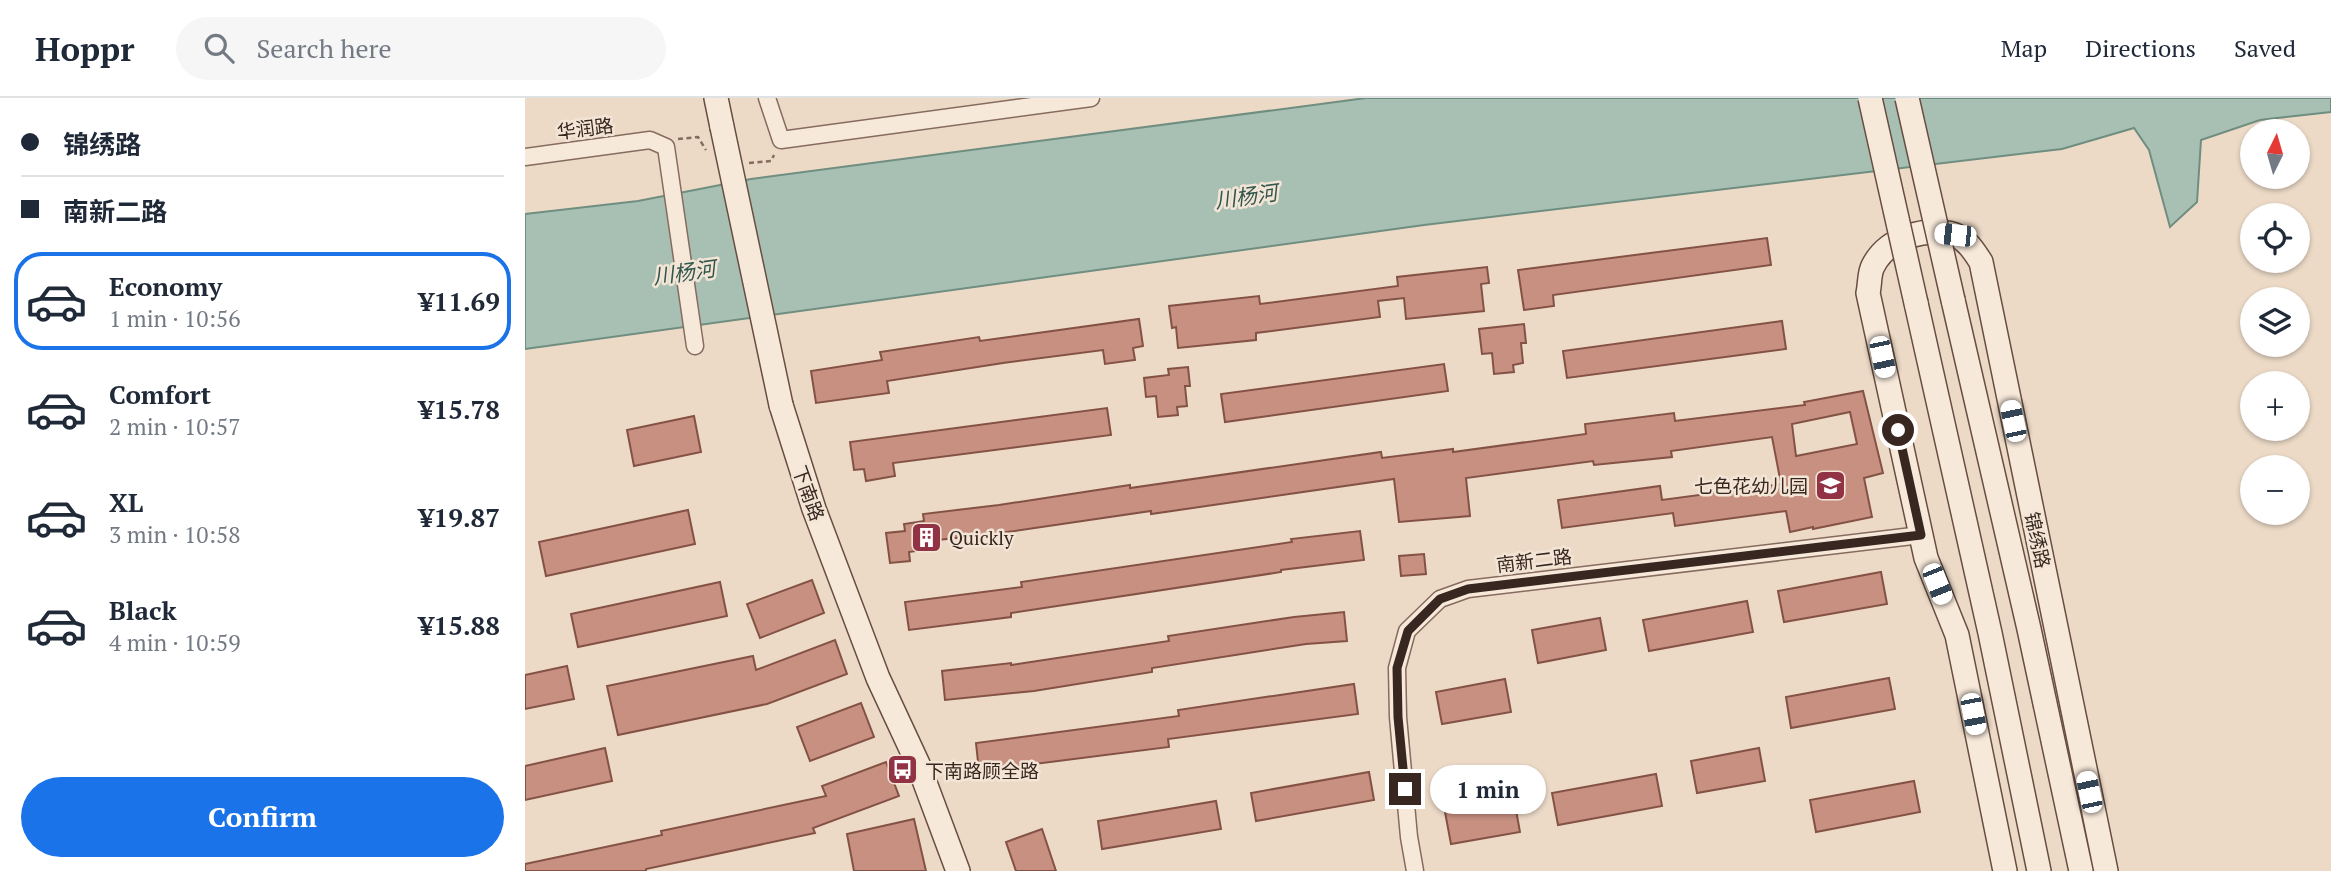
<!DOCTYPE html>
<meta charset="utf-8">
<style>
:root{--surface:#fff;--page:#f6f6f7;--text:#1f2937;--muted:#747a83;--line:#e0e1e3;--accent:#1a73e8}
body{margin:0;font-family:"PT Serif","Noto Sans SC",serif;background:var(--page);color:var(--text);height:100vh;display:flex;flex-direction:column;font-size:26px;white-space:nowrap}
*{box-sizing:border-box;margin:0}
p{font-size:23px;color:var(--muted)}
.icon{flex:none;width:38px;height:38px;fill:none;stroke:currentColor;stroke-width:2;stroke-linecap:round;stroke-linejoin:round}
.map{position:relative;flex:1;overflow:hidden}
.side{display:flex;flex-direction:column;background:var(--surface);width:525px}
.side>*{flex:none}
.top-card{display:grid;align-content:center;height:154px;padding:0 21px;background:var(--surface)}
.needle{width:46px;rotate:5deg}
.controls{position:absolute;left:1715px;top:21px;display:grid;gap:14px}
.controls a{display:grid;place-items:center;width:70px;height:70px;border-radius:50%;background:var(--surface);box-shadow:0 2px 5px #0004;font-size:35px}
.end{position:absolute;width:32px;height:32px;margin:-16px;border:9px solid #372720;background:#fff;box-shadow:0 0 0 4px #fff}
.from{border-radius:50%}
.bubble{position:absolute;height:49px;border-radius:24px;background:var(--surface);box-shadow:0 2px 5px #0004;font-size:23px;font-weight:800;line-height:49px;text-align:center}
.car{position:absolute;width:21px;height:42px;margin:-21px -10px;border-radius:9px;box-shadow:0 0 5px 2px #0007;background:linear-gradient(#fff 24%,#345 0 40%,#fff 0 76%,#345 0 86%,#fff 0)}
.top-card b{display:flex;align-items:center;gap:24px;height:66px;font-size:26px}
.top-card b+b{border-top:2px solid var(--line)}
.top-card i{width:18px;height:18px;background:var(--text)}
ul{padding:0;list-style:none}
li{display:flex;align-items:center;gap:21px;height:98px;margin:0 14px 10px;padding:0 7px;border:4px solid transparent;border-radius:28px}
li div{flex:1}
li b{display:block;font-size:26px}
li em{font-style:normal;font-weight:800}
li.active{border-color:var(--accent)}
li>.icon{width:63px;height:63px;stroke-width:1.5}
.button{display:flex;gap:14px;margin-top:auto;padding:14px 21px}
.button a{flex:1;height:80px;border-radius:42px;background:var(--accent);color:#fff;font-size:28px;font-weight:800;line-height:80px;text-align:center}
header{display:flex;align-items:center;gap:42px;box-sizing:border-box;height:98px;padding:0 35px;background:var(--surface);border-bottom:2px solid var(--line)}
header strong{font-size:33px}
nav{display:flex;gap:38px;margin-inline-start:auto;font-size:24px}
.search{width:490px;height:63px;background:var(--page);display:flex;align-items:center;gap:18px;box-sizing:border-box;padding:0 24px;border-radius:38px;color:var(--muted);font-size:26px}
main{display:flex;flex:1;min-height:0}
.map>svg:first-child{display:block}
.water{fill:#a8c0b4;stroke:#6f8e80;stroke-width:2}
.building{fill:#c79080;stroke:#845245;stroke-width:2;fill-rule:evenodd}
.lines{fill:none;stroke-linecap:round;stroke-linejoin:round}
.street-casing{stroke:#866b5e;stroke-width:19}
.secondary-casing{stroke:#684d41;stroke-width:26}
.path{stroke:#866b5e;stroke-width:2.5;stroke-dasharray:5 3.5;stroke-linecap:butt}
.street{stroke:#f7e9da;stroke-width:16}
.secondary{stroke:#f7e9da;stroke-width:23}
.secondary-bridge-casing{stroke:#684d41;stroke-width:26;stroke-linecap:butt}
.secondary-bridge{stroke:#f7e9da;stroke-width:23}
.route{stroke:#372720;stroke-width:9}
.labels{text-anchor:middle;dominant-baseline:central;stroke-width:5;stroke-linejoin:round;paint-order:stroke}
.street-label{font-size:19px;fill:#372720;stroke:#f3e5d6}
.poi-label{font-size:19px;fill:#372720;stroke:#f3e5d6;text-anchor:start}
.water-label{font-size:21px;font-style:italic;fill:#31564d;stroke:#f3e5d6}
</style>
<header>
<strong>Hoppr</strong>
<div class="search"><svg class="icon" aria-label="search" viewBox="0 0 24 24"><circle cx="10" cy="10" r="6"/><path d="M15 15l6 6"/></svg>Search here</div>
<nav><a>Map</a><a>Directions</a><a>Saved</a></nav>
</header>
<main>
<section class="side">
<div class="top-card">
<b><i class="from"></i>锦绣路</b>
<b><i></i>南新二路</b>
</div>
<ul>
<li class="active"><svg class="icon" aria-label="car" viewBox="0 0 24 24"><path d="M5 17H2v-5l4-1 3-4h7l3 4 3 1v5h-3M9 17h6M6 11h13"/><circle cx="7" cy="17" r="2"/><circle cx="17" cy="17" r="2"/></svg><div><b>Economy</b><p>1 min · 10:56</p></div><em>¥11.69</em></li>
<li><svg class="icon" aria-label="car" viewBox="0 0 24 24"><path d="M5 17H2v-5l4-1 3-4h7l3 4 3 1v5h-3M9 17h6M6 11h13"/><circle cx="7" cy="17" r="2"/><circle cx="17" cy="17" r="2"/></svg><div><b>Comfort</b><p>2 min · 10:57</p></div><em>¥15.78</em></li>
<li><svg class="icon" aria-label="car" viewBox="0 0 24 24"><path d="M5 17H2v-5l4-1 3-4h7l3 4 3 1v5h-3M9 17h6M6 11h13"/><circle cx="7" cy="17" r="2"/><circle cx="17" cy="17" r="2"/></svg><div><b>XL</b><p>3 min · 10:58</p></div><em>¥19.87</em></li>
<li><svg class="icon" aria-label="car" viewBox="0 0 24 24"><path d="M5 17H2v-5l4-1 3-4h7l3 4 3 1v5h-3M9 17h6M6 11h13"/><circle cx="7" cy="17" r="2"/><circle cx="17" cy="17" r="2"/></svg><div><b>Black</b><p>4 min · 10:59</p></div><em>¥15.88</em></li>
</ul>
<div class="button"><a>Confirm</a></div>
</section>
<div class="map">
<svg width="1806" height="773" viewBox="0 0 1806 773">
<rect width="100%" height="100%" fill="#ecdac7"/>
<!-- water -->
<path class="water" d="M841,0H1806V14L1735,22L1676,42L1672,104L1645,129L1624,52L1609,30L1537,51L899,127L0,251V116L113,103L226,81Z"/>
<!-- building -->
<g class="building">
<path d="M1242,140L1246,167L1028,197L1029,208L999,212L993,172Z"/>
<path d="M962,169L964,185L956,186L959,213L881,221L879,200L853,203L855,219L731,235V242L653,250L651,229L647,230L644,208L734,198L735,206L873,188L872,179Z"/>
<path d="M614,221L618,248L608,250L610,262L580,266L578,252L478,265L362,283L364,295L291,305L286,273L357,262L355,254L454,239L455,243Z"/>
<path d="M1257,223L1261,251L1042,280L1038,253Z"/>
<path d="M999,226L1001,245H996L998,265L988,267L989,274L969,276L967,255L957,256L954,231Z"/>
<path d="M919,266L923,293L700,324L696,296Z"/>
<path d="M663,269L665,288H660L662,308L652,309L653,317L633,319L631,298L621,299L619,280L644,277L643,271Z"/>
<path d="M1338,293L1358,375L1339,380L1347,419L1288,431V429L1265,434L1261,413L1150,428L1148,415L1037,430L1033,402L1135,388L1137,402L1256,386L1247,339L1146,353L1147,359L1069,367L1068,363L941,380L945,418L874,424L869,381L626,416V413L490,433L405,443V451L384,454L385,463L365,465L361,435L380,433L379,426L399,423L398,416L474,407L605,387V390L856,354L857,360L928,351V354L1061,336L1060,326L1149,315L1150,323L1280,307L1279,304ZM1325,314L1332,346L1271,358L1267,326Z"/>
<path d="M582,310L586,337L368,365L370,378L341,383L339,371L329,372L325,344Z"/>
<path d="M169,318L176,354L109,368L102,332Z"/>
<path d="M163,412L170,446L21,478L14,444Z"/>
<path d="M835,433L839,462L756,472V474L486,515V519L384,532L380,504L497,489L496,484L767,444L766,441Z"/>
<path d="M899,456L901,476L876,478L874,458Z"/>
<path d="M1356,474L1362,506L1259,524L1253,493Z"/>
<path d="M287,482L299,515L235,540L222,506Z"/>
<path d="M195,484L202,518L53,549L46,516Z"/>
<path d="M1222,503L1228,534L1124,553L1118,522Z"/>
<path d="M819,514L822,543L781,546L627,570V574L509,593L420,602L417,573L486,565V567L644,543L643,538L769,519Z"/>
<path d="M1075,520L1081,552L1013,565L1007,532Z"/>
<path d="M310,542L322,576L242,606L93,637L82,588L228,558L231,572Z"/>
<path d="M42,568L49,601L0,611V577Z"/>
<path d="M1364,580L1370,611L1266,630L1261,599Z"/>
<path d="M980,581L986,614L917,626L911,594Z"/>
<path d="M829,586L833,616L643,641L644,649L454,673L451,645L654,618L653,612Z"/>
<path d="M336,605L349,639L285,663L272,629Z"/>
<path d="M80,650L87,683L0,702V668Z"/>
<path d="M1234,650L1240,683L1172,695L1166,663Z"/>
<path d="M361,664L374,698L288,730L290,735L121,771V773H0V766L137,737L136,733L301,698L297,688Z"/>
<path d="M844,674L849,702L731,723L726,695Z"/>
<path d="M1131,676L1137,708L1033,727L1027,695Z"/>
<path d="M1389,683L1395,714L1291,734L1285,702Z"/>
<path d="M989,701L995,734L926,746L920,714Z"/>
<path d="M691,703L696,731L577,751L573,723Z"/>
<path d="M389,721L401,773H329L322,736Z"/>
<path d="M517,731L531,773H491L481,744Z"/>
</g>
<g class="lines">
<defs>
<g id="street">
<path d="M242,0L256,42L566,0"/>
<path d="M0,59L125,42L141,49L170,248"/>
<path d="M890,773L884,739L873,619L872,570L882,533L915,501L943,491L1396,437"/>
</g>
<g id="secondary">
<path d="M191,0L197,29"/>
<path d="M1428,202L1504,531L1556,773"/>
<path d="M1391,205L1465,535L1514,773"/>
<path d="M256,307L289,411L353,580L393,666L433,773"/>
<path d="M1480,773L1432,537L1401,460L1343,195C1345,187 1344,175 1348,168C1362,140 1401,128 1430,137C1442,142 1449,153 1456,164L1581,773"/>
</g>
</defs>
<!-- street casing -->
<use href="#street" class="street-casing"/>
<!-- secondary casing -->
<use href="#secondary" class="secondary-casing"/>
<!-- path -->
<g class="path">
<path d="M153,41L173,39L181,52"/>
<path d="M224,65L246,63L249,57"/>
</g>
<!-- street -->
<use href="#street" class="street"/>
<!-- secondary -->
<use href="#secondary" class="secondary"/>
<defs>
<g id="secondary-bridge">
<path d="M1345,0L1391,205"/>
<path d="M1382,0L1428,202"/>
<path d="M197,29L256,307"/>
</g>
</defs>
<!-- secondary-bridge casing -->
<use href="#secondary-bridge" class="secondary-bridge-casing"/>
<!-- secondary-bridge -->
<use href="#secondary-bridge" class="secondary-bridge"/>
</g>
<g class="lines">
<!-- route -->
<path class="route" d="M880,691L873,619L872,570L883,533L915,501L943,491L1396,437L1373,332"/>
</g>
<!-- icons -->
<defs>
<symbol id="school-square" viewBox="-11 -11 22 22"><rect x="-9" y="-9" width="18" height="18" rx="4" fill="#913245" stroke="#f3e5d6"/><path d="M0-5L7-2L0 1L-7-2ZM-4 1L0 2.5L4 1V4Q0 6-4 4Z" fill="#fff"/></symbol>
<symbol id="building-square" viewBox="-11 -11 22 22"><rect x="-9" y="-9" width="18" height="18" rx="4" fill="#913245" stroke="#f3e5d6"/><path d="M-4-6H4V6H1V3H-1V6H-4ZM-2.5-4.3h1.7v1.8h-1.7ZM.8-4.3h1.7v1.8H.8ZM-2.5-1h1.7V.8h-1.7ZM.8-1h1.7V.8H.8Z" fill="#fff"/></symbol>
<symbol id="bus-square" viewBox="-11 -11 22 22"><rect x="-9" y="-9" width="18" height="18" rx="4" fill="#913245" stroke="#f3e5d6"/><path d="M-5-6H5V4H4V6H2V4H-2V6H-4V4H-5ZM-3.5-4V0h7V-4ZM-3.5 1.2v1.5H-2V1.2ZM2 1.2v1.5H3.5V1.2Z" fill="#fff"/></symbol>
</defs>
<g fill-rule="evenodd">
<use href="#school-square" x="1288" y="370" width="35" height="35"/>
<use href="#building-square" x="384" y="422" width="35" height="35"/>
<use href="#bus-square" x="360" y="654" width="35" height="35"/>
</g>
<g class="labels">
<!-- street labels -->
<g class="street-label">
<text transform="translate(60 30) rotate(-7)">华润路</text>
<text transform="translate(284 395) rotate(70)">下南路</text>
<text transform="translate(1513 442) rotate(78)">锦绣路</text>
<text transform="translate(1009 462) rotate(-7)">南新二路</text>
</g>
<!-- poi labels -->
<g class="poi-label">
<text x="1283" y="387" text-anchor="end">七色花幼儿园</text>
<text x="424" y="439">Quickly</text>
<text x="400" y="672">下南路顾全路</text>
</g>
<!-- water labels -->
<g class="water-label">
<text transform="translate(721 98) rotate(-8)">川杨河</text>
<text transform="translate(159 174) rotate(-8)">川杨河</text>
</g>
</g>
</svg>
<div class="controls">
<a><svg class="needle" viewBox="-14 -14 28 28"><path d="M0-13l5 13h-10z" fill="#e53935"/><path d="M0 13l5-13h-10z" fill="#747a83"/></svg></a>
<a><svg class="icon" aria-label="locate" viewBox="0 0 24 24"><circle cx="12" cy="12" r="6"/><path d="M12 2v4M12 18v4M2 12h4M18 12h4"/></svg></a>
<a><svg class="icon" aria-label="layers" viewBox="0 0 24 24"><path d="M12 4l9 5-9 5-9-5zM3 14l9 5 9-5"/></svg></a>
<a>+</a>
<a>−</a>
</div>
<i class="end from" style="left:1373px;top:332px"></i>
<i class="end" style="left:880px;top:691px"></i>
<div class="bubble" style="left:905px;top:667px;width:116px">1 min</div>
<i class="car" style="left:1430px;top:137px;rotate:276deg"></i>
<i class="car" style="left:1357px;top:259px;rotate:168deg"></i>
<i class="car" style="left:1488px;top:323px;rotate:348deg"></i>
<i class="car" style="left:1412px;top:486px;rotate:158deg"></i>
<i class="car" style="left:1448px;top:616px;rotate:169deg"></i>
<i class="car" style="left:1564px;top:694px;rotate:348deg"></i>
</div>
</main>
